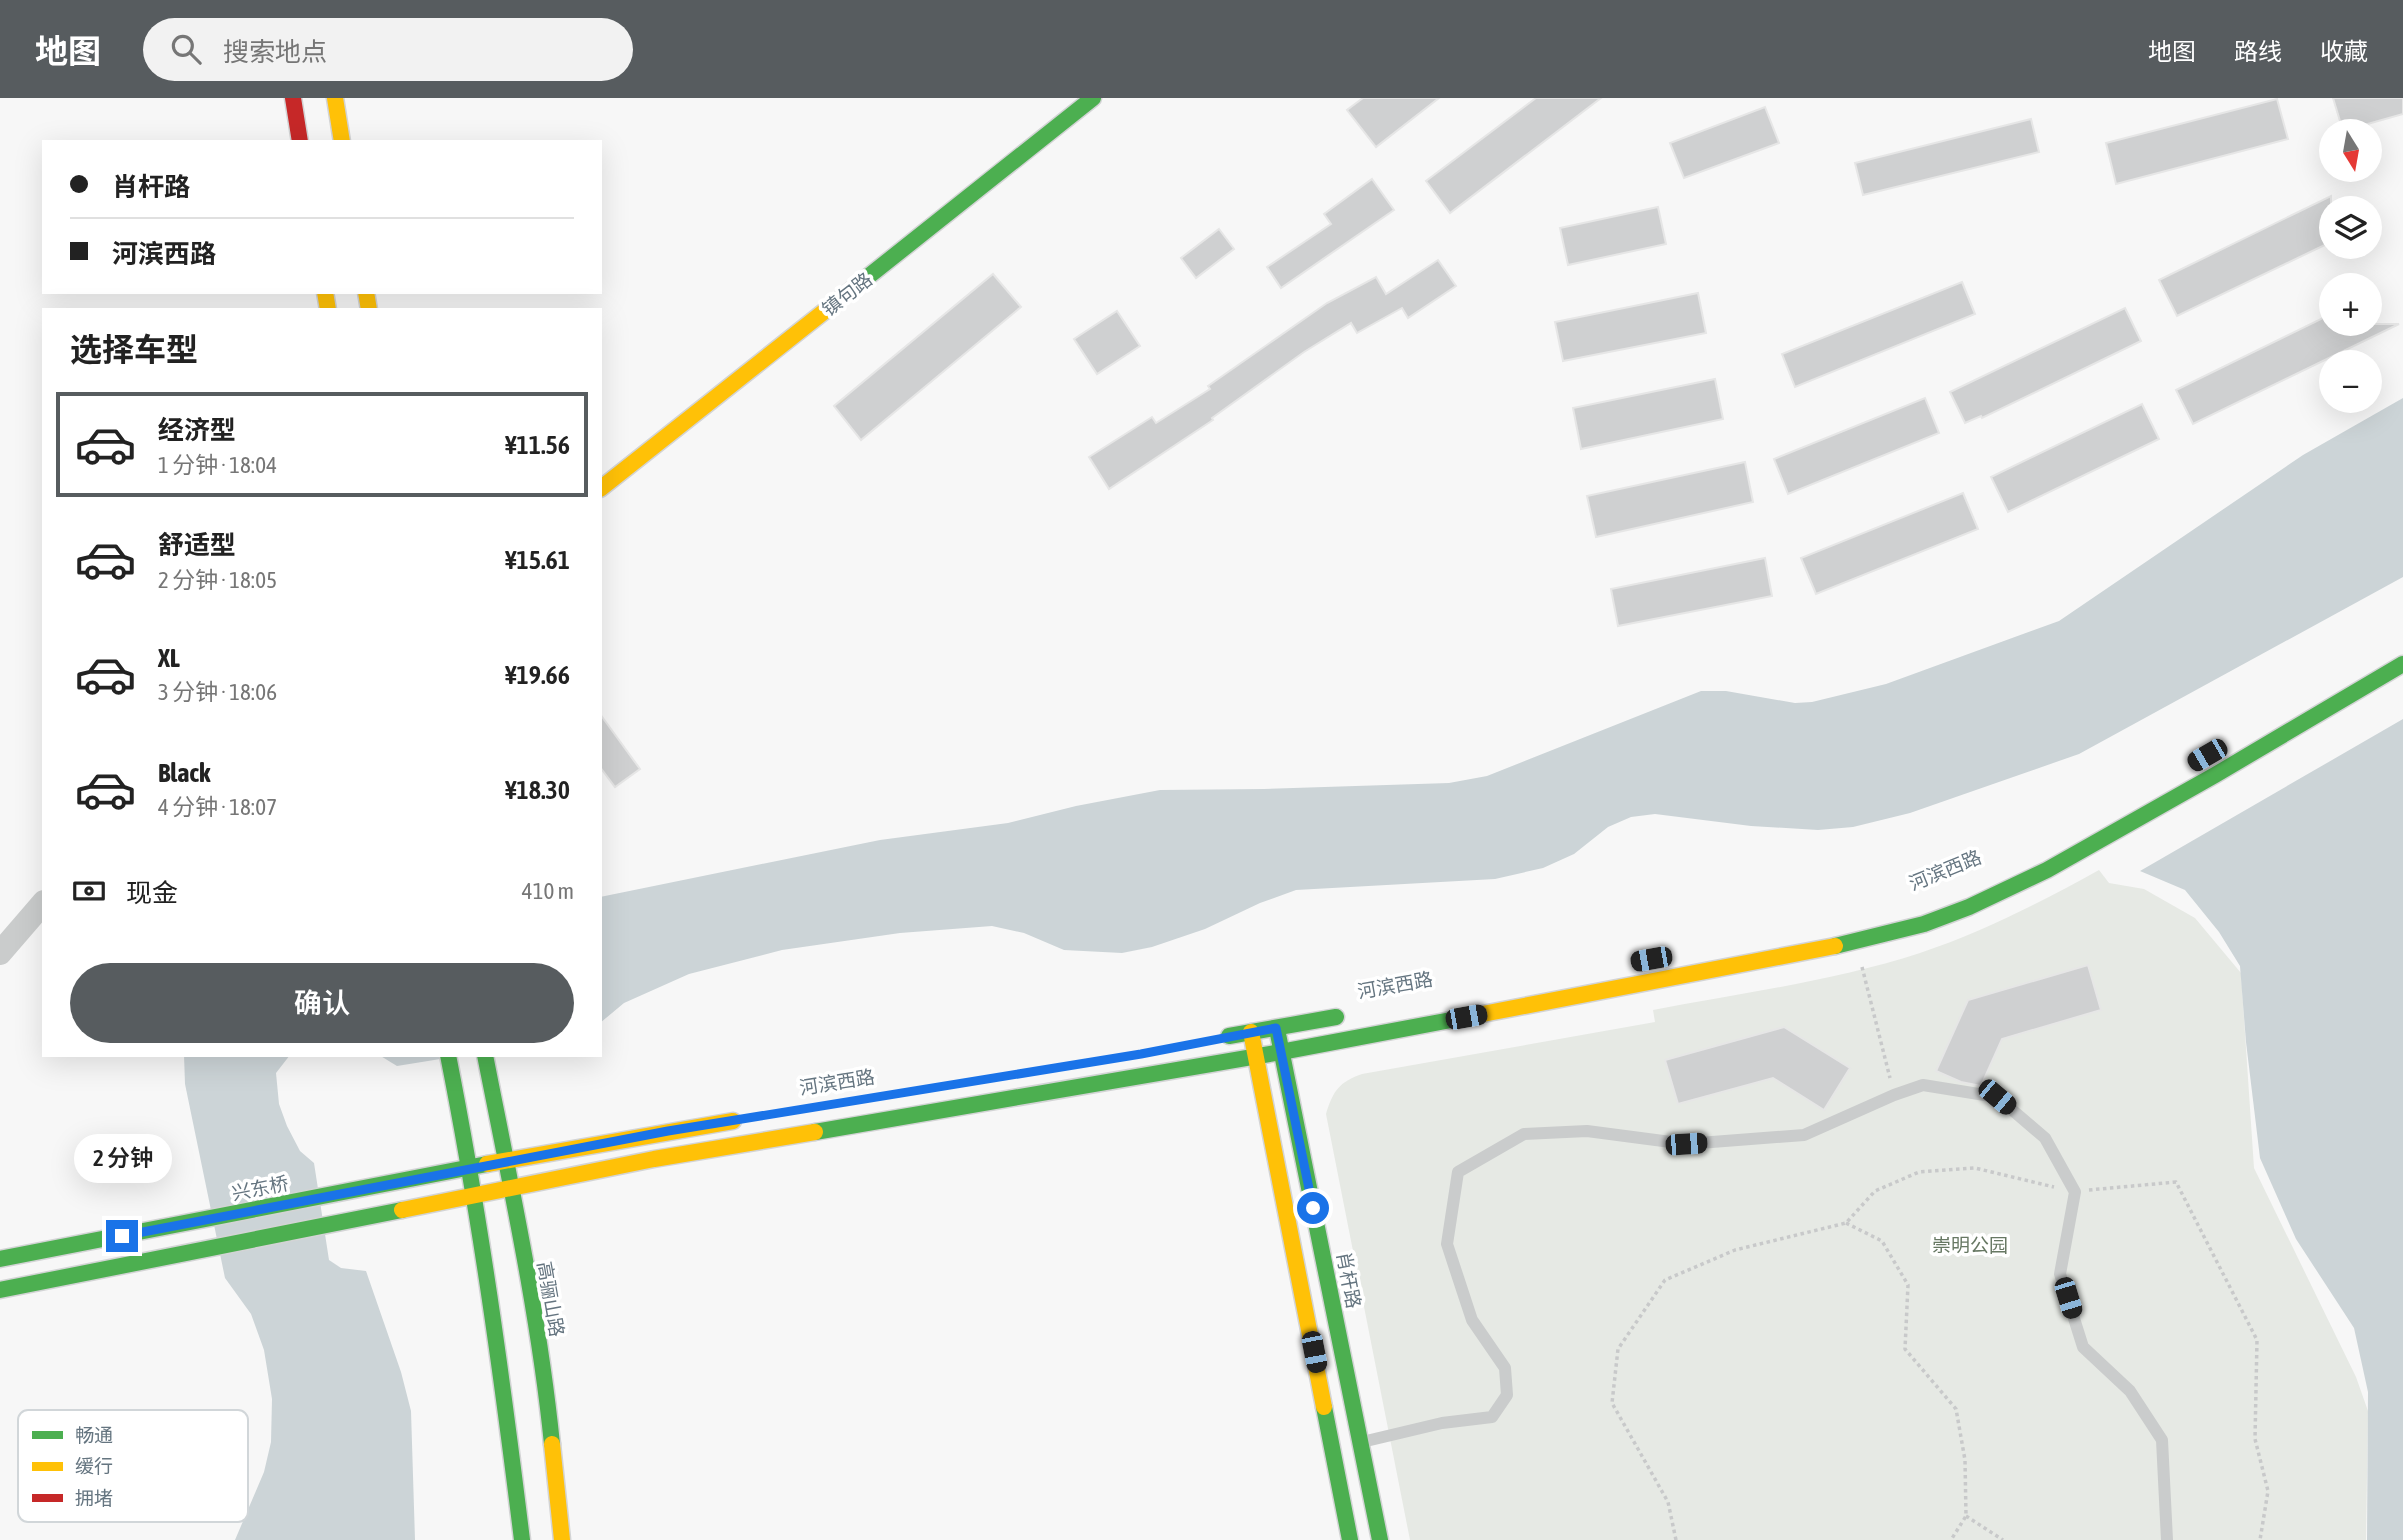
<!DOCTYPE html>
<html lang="zh">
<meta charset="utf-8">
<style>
:root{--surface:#fff;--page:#f2f2f2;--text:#222;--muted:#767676;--line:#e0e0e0;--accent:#575c5f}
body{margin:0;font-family:"Asap Condensed","Noto Sans SC",sans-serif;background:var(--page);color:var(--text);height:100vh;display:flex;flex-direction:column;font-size:26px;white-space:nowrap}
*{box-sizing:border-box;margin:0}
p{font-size:23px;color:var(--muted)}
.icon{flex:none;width:38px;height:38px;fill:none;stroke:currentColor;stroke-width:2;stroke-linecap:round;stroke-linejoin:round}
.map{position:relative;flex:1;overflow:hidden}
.side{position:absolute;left:42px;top:210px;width:560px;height:749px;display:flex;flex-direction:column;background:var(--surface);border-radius:0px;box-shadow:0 7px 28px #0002}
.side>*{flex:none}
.top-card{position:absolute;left:42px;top:42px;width:560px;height:154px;border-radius:0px;box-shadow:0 7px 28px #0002;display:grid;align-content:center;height:154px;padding:0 28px;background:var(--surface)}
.needle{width:46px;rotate:169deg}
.buttons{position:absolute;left:2319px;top:21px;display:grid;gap:14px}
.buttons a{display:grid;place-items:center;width:63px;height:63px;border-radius:50%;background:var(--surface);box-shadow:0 7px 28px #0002;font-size:35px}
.end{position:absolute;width:32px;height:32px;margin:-16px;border:9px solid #1a73e8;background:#fff;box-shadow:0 0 0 4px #fff}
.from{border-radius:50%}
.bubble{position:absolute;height:49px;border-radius:24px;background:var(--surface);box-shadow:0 7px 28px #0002;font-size:23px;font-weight:600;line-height:49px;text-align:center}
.car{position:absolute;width:21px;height:42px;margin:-21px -10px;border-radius:9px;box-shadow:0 0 5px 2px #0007;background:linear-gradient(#222 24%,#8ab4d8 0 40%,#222 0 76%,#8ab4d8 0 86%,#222 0)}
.top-card b{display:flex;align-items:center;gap:24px;height:66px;font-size:26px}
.top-card b+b{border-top:2px solid var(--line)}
.top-card i{width:18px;height:18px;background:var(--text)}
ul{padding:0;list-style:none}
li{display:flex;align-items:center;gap:21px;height:105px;margin:0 14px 10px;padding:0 14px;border:4px solid transparent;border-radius:0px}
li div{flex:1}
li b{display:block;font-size:26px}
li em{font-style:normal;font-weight:600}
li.current{border-color:var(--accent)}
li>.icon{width:63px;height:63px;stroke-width:1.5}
h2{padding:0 28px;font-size:32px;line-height:84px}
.pay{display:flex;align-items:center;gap:18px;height:77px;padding:0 28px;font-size:26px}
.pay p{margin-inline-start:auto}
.cta{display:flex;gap:14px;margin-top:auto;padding:14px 28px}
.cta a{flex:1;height:80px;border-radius:42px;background:var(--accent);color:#fff;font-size:28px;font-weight:600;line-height:80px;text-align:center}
header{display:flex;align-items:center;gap:42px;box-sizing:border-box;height:98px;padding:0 35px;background:var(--accent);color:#fff}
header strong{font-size:33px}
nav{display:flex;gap:38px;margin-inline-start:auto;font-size:24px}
.search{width:490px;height:63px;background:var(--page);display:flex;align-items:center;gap:18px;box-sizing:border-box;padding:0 24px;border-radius:38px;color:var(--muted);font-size:26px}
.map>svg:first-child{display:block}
.green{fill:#e6e9e4}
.water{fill:#ccd4d7}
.building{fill:#cfd0d1;stroke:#e6e6e6;stroke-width:2}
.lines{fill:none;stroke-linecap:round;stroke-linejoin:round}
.fast-casing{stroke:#d3d4d5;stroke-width:19}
.slow-casing{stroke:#d3d4d5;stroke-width:19}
.jam-casing{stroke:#d3d4d5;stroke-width:19}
.path{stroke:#c8c9ca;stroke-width:3.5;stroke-dasharray:3.5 3.5;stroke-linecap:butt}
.lane{stroke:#cacccc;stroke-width:12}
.street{stroke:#cacccc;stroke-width:24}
.fast{stroke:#4caf50;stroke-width:16}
.slow{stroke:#ffc107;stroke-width:16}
.jam{stroke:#c62828;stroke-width:16}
.route{stroke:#1a73e8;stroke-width:9}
.labels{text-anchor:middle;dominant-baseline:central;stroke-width:7;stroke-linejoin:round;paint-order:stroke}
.street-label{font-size:19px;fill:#657580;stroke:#fff}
.park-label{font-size:19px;fill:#677863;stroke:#fff}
.key{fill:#fff;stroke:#d1d6d9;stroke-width:2}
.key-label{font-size:19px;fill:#657580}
</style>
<header>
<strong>地图</strong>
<div class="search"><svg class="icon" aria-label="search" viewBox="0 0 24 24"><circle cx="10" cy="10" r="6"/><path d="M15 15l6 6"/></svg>搜索地点</div>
<nav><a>地图</a><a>路线</a><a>收藏</a></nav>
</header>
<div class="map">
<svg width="2403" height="1442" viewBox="0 0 2403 1442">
<rect width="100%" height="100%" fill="#f7f7f7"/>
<!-- green -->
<path class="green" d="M2099,772L2109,785L2144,791L2195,820L2241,875L2254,1070L2356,1279L2368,1313L2366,1442H1410L1326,1016C1333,993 1339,984 1362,976L1655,924L1653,912C1742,895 1834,883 1920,855C1983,834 2041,804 2099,772Z"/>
<!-- water -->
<g class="water">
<path d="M2403,300V479L2079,656L1910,715L1853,729L1818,732L1751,728L1655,716L1631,719L1608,729L1574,756L1543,770L1495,781L1296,792L1260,805L1205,831L1152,849L1122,855L1064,852L1024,835L992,828L900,835L782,852L689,876L624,905L600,925V799L880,742L1008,725L1076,708L1160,692L1264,691L1449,685L1487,678L1701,593H1726L1795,605L1812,604L1886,586L2059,523L2303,357Z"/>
<path d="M2403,621V1442H2367L2368,1294L2354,1230L2296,1141L2260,1060L2246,944L2240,868L2219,834L2185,792L2140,773Z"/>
<path d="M184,957H290L276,975L279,1006L287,1028L300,1053L314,1065L329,1162L341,1170L366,1173L401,1274L411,1313L415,1442H235L264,1374L271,1344L272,1301L264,1252L251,1216L225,1180L185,986Z"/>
<path d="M379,957H465L397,968Z"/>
</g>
<!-- building -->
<g class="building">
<path d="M1363,0H1439L1376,49L1347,12Z"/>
<path d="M1536,0H1601L1450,115L1426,83Z"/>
<path d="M2333,0H2403V16L2343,33Z"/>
<path d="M2277,1L2288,41L2116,86L2106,45Z"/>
<path d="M1765,9L1779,45L1684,80L1670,45Z"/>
<path d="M2031,21L2039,54L1863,97L1855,65Z"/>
<path d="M1372,81L1394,112L1281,190L1267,169L1331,126L1324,116Z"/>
<path d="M2331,98V144L2177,218L2159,182Z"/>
<path d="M1658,109L1666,146L1568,167L1560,130Z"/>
<path d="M1219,131L1234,151L1196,180L1181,160Z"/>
<path d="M1438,162L1456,188L1408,220L1402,210L1357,235L1351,225L1304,254L1212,320L1213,322L1109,391L1089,359L1152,319L1156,325L1210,291L1208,288L1327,205L1376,179L1386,196Z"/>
<path d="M993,176L1021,209L861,342L834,308Z"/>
<path d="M1962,184L1975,216L1795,289L1782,256Z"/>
<path d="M1698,195L1706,235L1563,263L1555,224Z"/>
<path d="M2125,210L2141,243L1982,320L1981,318L1965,325L1950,294Z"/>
<path d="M1117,213L1140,248L1097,276L1074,241Z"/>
<path d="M2331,216V226H2399L2193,326L2176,292Z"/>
<path d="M1715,281L1723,321L1581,351L1573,310Z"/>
<path d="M1925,300L1939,335L1788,396L1774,361Z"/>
<path d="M2142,306L2159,341L2008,414L1991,379Z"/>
<path d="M1745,364L1753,404L1596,439L1587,398Z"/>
<path d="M1963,395L1978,431L1816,496L1801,460Z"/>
<path d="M1765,460L1772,498L1618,528L1611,491Z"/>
<path d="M600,616L640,671L615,689L600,669Z"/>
<path d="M2088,867L2101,912L2002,941L1981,988L1961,984L1936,973L1968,902Z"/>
<path d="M1784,929L1850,970L1824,1012L1773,980L1678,1006L1665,962Z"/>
</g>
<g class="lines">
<defs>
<g id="fast">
<path d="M845,197L1093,0"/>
<path d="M1835,848L1924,826L1969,809L2047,772L2215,677L2403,566"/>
<path d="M1277,931L1380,1442"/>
<path d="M1229,938L1336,919"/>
<path d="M448,957C480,1118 502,1279 522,1442"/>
<path d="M485,957C510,1084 539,1217 552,1346"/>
<path d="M815,1034L1281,954L1467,919"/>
<path d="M0,1161L487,1066"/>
<path d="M0,1192L402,1112"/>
<path d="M1324,1309L1350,1442"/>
</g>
<g id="slow">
<path d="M335,0L342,44"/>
<path d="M325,194L328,212"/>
<path d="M366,194L369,212"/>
<path d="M600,391L845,197"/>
<path d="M1467,919L1835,848"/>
<path d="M1251,934L1324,1309"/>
<path d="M487,1066L733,1023"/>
<path d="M402,1112L654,1061L815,1034"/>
<path d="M552,1346L562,1442"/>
</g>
<path id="jam" d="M293,0L300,44"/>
</defs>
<!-- fast casing -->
<use href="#fast" class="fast-casing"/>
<!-- slow casing -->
<use href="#slow" class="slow-casing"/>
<!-- jam casing -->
<use href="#jam" class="jam-casing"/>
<!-- path -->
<g class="path">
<path d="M1862,869L1890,980"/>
<path d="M2089,1092L2176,1084L2257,1242L2255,1341L2268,1393L2260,1442"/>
<path d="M1846,1125L1882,1143L1908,1187L1905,1251L1956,1311L1965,1362L1966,1418L1951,1442"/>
<path d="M1966,1418L2003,1442"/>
<path d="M1676,1442L1668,1404L1612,1305L1618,1251L1665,1182L1735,1152L1846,1125L1875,1093L1919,1074L1975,1070L2054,1089"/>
</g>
<!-- lane -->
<path class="lane" d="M1362,1344L1442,1325L1492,1319L1507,1297L1505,1270L1472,1222L1447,1146L1458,1074L1524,1036L1587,1033L1686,1046L1804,1037L1894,997L1923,987L1997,999L2045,1040L2075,1094L2060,1176L2083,1249L2130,1293L2162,1342L2167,1442"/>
<!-- street -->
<path class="street" d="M0,855L44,804"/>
<!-- fast -->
<use href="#fast" class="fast"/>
<!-- slow -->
<use href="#slow" class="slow"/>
<!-- jam -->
<use href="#jam" class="jam"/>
</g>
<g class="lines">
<!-- route -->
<path class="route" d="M122,1138L668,1033L1141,956L1276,930L1313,1110"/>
</g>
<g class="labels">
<!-- street labels -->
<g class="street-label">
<text transform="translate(847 196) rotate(-38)">镇句路</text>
<text transform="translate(1945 772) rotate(-22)">河滨西路</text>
<text transform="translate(1395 887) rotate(-10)">河滨西路</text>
<text transform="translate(837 984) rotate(-9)">河滨西路</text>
<text transform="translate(260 1090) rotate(-11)">兴东桥</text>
<text transform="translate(1349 1182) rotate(79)">肖杆路</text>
<text transform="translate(551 1201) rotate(80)">高骊山路</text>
</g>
<!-- park labels -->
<g class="park-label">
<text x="1970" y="1147">崇明公园</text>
</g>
</g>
<!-- legend -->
<rect x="18" y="1312" width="230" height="112" rx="10" class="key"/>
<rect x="32" y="1333" width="31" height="8" fill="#4caf50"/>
<rect x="32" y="1364" width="31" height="9" fill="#ffc107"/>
<rect x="32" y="1396" width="31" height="8" fill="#c62828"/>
<g class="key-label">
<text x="75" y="1344">畅通</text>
<text x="75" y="1375">缓行</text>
<text x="75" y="1407">拥堵</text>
</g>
</svg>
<div class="buttons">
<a><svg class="needle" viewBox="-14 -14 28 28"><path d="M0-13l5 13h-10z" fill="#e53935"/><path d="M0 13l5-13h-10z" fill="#767676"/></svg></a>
<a><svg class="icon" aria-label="layers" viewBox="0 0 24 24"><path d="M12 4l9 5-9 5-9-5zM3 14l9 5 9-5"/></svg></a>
<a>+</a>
<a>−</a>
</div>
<i class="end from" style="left:1313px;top:1110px"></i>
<i class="end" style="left:122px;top:1138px"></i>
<div class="bubble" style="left:74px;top:1036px;width:98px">2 分钟</div>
<i class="car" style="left:2207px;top:657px;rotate:240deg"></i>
<i class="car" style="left:1651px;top:861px;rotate:260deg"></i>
<i class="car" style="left:1466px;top:919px;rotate:80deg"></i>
<i class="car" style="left:1997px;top:999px;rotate:130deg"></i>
<i class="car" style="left:1686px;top:1046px;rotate:86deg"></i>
<i class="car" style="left:2068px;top:1200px;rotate:163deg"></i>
<i class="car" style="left:1314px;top:1254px;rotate:169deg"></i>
<div class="top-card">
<b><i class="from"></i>肖杆路</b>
<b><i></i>河滨西路</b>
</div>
<section class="side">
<h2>选择车型</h2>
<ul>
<li class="current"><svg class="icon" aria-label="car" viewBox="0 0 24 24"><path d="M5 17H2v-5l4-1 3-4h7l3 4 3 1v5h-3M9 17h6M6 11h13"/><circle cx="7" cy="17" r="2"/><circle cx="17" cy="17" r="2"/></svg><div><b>经济型</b><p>1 分钟 · 18:04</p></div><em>¥11.56</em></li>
<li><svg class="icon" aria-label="car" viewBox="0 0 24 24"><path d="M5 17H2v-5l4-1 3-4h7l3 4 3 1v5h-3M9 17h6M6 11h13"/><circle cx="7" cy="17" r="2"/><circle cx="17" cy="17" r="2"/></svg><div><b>舒适型</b><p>2 分钟 · 18:05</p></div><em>¥15.61</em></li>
<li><svg class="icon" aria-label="car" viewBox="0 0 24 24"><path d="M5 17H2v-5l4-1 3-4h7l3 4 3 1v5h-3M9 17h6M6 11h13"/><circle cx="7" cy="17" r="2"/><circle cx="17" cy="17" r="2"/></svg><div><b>XL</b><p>3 分钟 · 18:06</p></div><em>¥19.66</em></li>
<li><svg class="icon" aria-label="car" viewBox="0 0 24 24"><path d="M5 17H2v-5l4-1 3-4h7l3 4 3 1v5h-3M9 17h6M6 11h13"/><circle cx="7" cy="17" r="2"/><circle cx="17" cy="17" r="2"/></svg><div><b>Black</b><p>4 分钟 · 18:07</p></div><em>¥18.30</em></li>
</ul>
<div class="pay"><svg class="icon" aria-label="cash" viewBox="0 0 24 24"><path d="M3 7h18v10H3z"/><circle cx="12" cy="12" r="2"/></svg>现金<p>410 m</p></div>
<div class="cta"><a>确认</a></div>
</section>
</div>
